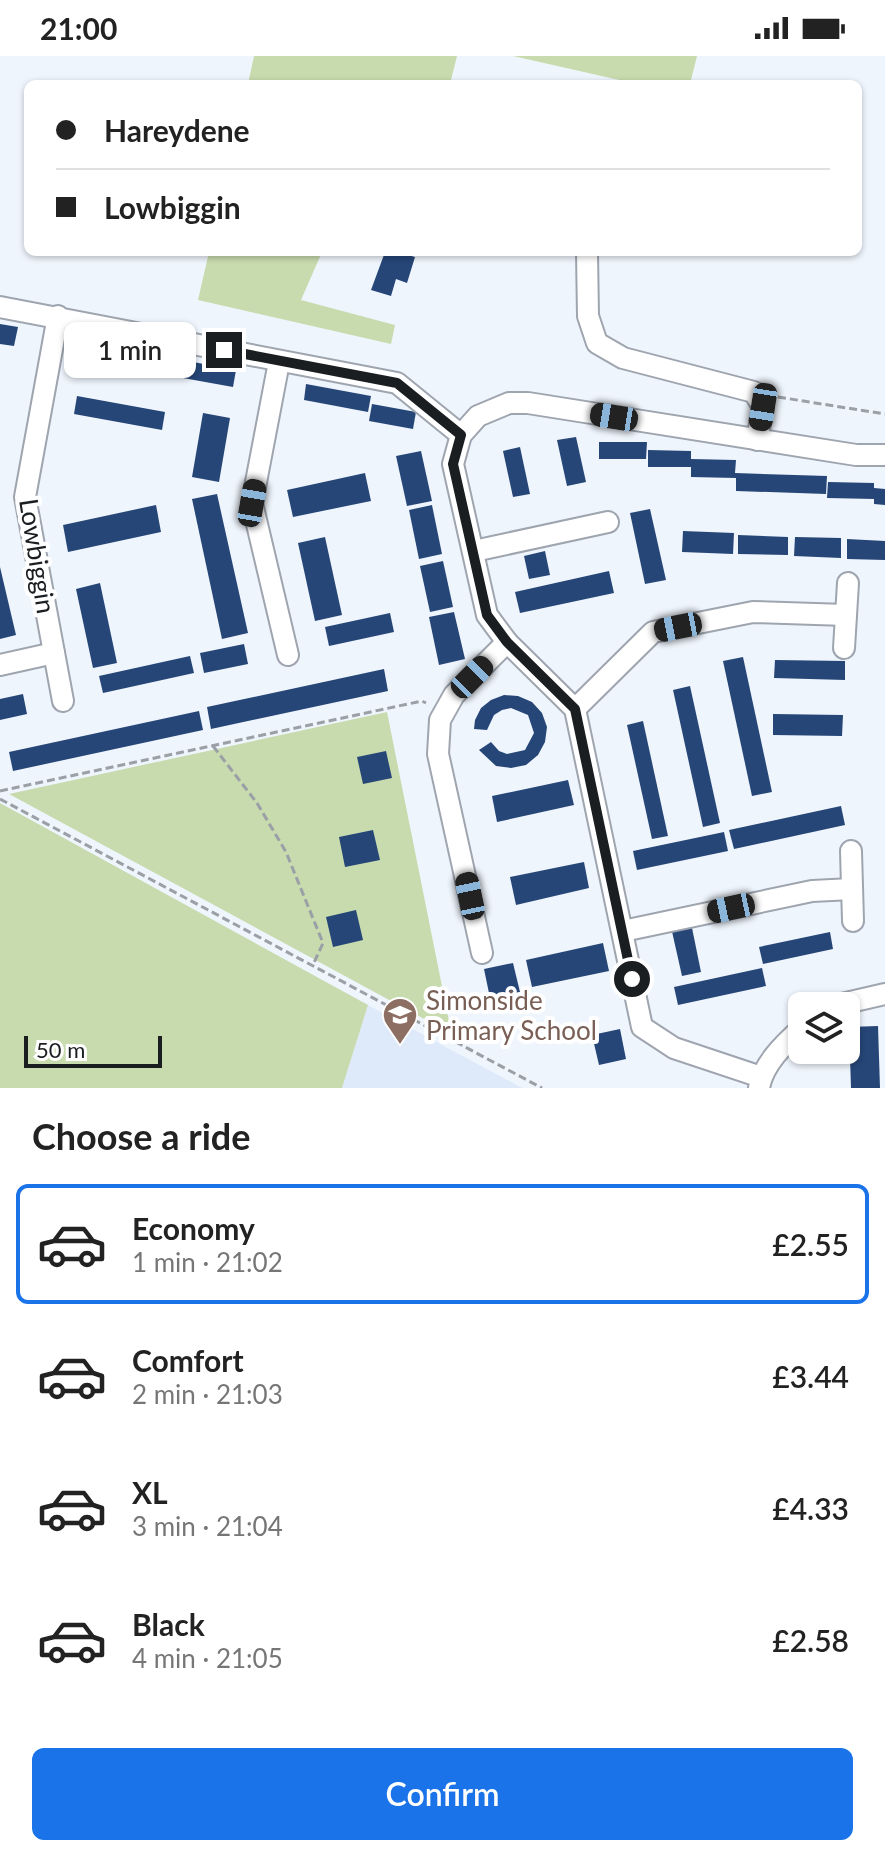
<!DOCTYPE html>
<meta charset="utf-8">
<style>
:root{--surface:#fff;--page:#f6f6f6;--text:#222;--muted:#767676;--line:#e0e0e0;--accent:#1a73e8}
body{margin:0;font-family:Lato,sans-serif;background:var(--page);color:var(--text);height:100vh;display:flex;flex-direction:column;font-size:30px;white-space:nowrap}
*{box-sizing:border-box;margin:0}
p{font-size:26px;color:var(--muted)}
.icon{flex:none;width:44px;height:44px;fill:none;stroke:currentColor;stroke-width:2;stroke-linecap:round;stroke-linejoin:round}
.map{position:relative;height:1032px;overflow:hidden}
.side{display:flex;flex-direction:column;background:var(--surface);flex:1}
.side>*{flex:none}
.banner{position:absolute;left:24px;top:24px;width:838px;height:176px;border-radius:12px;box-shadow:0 2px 6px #0004;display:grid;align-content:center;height:176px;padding:0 32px;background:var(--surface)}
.fabs{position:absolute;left:788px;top:936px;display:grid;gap:16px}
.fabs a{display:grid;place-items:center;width:72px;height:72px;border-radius:12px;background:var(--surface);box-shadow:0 2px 6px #0004;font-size:40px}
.scale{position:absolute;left:24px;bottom:20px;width:138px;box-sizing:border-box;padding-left:8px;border:4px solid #1b1e21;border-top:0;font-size:22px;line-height:28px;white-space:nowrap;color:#1b1e21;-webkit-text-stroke:6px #fff;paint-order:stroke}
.end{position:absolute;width:36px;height:36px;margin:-18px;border:10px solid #1b1e21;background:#fff;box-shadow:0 0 0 4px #fff}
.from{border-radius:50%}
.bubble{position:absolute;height:56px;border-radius:12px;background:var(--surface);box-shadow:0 2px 6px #0004;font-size:26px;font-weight:600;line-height:56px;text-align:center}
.car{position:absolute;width:24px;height:48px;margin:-24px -12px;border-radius:10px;box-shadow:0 0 6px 2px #0007;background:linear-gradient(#222 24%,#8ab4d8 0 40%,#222 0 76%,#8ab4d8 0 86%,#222 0)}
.banner b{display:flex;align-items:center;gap:28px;height:76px;font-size:30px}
.banner b+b{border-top:2px solid var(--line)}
.banner i{width:20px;height:20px;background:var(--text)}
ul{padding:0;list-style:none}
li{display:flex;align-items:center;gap:24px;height:120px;margin:0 16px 12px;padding:0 16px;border:4px solid transparent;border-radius:12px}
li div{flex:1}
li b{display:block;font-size:30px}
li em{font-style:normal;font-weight:600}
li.selected{border-color:var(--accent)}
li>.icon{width:72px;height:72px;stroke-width:1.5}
h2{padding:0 32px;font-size:36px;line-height:96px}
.cta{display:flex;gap:16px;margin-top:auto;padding:16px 32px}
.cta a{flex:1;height:92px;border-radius:12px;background:var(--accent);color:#fff;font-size:32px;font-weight:600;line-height:92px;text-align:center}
.status{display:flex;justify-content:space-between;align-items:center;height:56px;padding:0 40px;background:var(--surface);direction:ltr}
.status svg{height:22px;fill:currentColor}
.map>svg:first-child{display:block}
.built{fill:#dee9f9}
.green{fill:#c8dbae}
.building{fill:#264677}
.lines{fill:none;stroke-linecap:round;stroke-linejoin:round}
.minor-casing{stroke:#9fa5af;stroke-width:24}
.path{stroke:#9ba0a6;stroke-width:3;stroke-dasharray:8 4;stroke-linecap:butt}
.minor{stroke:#fff;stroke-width:20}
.route{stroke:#1b1e21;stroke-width:10}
.labels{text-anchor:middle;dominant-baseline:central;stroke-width:8;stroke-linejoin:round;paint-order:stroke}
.street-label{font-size:26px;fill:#1b1e21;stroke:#fff}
.education-label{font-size:26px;fill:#785e54;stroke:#fff;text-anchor:start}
</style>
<div class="status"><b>21:00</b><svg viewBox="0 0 49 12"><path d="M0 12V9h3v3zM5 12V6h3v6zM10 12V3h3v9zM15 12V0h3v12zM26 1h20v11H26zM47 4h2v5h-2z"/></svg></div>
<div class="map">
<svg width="885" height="1032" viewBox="0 0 885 1032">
<rect width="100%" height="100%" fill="#eff5fd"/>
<!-- built -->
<path class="built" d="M368,949L522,1032H342Z"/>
<!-- green -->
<g class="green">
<path d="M254,0H457L450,28H248Z"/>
<path d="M513,0H697L690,28H637Z"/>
<path d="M209,196H322L301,244L395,269L391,288L198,244Z"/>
<path d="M387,656L450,970L439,971L9,738Z"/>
<path d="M0,747L368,949L342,1032H0Z"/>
</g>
<!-- building -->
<g class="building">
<path d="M385,196H397L415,201L407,227L396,223L391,240L371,234Z"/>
<path d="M0,268L18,271L14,290L0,288Z"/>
<path d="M86,286L236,314L233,331L83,304Z"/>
<path d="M306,328L371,340L368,356L304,344Z"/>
<path d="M77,340L165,356L162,374L74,358Z"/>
<path d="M372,348L416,356L413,373L369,365Z"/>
<path d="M203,357L230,362L219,426L192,421Z"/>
<path d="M576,381L586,426L567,430L557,384Z"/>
<path d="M599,386H647L646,403H599Z"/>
<path d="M520,391L530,438L513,441L503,395Z"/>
<path d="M648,394L691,395V403L736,404L735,417L827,420L826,438L736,435V422L691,421V411H648Z"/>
<path d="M421,395L432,445L407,450L396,400Z"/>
<path d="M365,417L371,445L293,461L287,434Z"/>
<path d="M828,426L874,427V432L885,433V449L874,448V443L827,442Z"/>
<path d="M217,438L248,577L222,583L192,443Z"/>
<path d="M156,449L161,476L68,496L63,469Z"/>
<path d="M432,449L442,498L419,503L409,454Z"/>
<path d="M650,453L666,524L645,528L630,457Z"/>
<path d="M683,475L734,477L733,498L682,496Z"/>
<path d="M738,479L788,481V499L738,498Z"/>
<path d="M325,481L342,559L315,565L298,487Z"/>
<path d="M795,481L841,482V502L794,500Z"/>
<path d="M847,483L885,485V504L847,503Z"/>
<path d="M545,495L550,519L529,523L524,500Z"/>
<path d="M443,505L453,551L430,556L420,510Z"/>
<path d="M0,511L16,579L0,583Z"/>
<path d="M609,515L614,537L520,557L515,536Z"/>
<path d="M100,527L117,607L93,612L76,533Z"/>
<path d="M454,556L465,603L439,609L429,561Z"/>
<path d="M390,557L394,576L329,590L325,571Z"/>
<path d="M244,588L248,608L204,617L200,597Z"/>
<path d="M190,600L194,617L103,637L99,620Z"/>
<path d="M743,601L772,736L752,740L723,605Z"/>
<path d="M775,604L845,605V624L774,622Z"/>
<path d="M384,613L388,635L211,673L207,651Z"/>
<path d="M690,630L720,767L703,771L673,634Z"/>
<path d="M23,638L27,658L0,664V643Z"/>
<path d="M504,639L518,640L532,646L542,657L547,671L545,686L538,699L526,709L511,712L496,710L479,694L491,686L499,695L507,698L525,694L534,677L528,659L511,652L502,654L494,659L487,674L474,673L475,664L481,652L491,644Z"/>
<path d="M199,655L203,674L13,715L9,696Z"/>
<path d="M773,658L843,659L842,680L773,679Z"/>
<path d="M643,665L668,780L652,783L627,669Z"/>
<path d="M386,695L392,722L363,728L357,701Z"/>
<path d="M568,724L574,749L497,766L492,740Z"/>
<path d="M841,750L845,769L734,793L729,774Z"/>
<path d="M373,774L380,804L345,811L339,781Z"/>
<path d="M724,776L728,795L637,814L633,795Z"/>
<path d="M584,806L589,832L516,849L510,821Z"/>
<path d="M356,854L363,884L333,891L326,861Z"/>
<path d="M691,867L701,916L682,920L671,871Z"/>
<path d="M830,876L833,893L763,908L759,891Z"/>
<path d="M603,887L609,915L532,931L526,904Z"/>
<path d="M513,907L520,936L490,942L484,913Z"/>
<path d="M762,912L766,930L678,949L674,931Z"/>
<path d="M878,970L880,1032H851L849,971Z"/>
<path d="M620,973L626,1003L599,1009L592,979Z"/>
</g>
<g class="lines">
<defs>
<g id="minor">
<path d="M587,196L588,260L597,287L623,302L754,336L763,351L757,384"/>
<path d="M0,251L397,327L461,379"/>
<path d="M58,260L25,441L63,645"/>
<path d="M279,306L252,447L288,599"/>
<path d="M474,495L608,466"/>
<path d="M844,592L848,527"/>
<path d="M0,609L54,597"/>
<path d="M575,653L653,576L753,556L846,559"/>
<path d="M851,795L853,865"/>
<path d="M623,875L812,835L852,833"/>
<path d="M482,897L438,698L440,664L454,639L507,586"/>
<path d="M833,950L885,938"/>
<path d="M761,1021L674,992L642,971L575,653L507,586L487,559L453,408L461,379L478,360L509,347H528L856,399H885"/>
<path d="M759,1032C763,1008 784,988 802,972"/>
</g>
</defs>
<!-- minor casing -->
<use href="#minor" class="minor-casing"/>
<!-- path -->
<g class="path">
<path d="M778,341L885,358"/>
<path d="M213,690L257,747L286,796L323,887L313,909"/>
<path d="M0,735L422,645L426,647"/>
<path d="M0,743L542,1032"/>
</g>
<!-- minor -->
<use href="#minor" class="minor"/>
</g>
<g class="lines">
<!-- route -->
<path class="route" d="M224,294L397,327L461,379L453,408L487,559L507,586L575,653L632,923"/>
</g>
<!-- icons -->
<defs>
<symbol id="school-pin" viewBox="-11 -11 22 30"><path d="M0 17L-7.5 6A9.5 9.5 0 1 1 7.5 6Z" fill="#8d6e63" stroke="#fff"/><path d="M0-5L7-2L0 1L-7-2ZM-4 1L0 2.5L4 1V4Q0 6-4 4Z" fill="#fff"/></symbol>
</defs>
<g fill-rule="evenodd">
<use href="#school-pin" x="380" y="939" width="40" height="54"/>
</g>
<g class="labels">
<!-- street labels -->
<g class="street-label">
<text transform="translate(38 500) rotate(81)">Lowbiggin</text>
</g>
<!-- education labels -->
<g class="education-label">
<text x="426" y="944">Simonside<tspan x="426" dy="30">Primary School</tspan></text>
</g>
</g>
</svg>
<div class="fabs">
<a><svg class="icon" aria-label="layers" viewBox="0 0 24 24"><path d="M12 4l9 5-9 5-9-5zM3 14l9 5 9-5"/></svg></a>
</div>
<div class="scale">50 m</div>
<i class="end from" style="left:632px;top:923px"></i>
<i class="end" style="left:224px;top:294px"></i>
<div class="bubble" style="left:64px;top:266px;width:132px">1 min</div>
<i class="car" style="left:763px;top:351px;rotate:189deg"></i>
<i class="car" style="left:614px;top:361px;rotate:279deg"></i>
<i class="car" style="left:252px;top:447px;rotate:10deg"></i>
<i class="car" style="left:678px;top:571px;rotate:259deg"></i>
<i class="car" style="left:472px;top:621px;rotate:45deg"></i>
<i class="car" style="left:470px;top:840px;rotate:348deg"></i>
<i class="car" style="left:731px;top:852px;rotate:258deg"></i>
<div class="banner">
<b><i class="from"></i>Hareydene</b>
<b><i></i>Lowbiggin</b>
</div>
</div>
<section class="side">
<h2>Choose a ride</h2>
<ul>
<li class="selected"><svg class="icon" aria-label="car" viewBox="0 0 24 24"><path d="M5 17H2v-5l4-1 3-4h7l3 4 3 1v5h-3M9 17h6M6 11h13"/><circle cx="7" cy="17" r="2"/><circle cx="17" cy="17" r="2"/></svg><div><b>Economy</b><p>1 min · 21:02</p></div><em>£2.55</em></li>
<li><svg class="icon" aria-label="car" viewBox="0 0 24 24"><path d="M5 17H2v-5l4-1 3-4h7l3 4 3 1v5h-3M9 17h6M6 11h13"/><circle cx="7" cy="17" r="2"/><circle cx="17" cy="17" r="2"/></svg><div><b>Comfort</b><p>2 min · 21:03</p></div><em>£3.44</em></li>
<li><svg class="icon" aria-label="car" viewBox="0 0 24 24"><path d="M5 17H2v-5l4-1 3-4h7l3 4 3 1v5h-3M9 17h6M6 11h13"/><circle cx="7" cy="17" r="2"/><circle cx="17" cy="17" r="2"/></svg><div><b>XL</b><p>3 min · 21:04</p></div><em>£4.33</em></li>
<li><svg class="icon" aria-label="car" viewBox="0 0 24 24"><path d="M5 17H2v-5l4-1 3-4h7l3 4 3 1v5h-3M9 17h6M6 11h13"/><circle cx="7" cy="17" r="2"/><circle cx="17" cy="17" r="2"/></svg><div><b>Black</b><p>4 min · 21:05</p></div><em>£2.58</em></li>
</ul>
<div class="cta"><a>Confirm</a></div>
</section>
